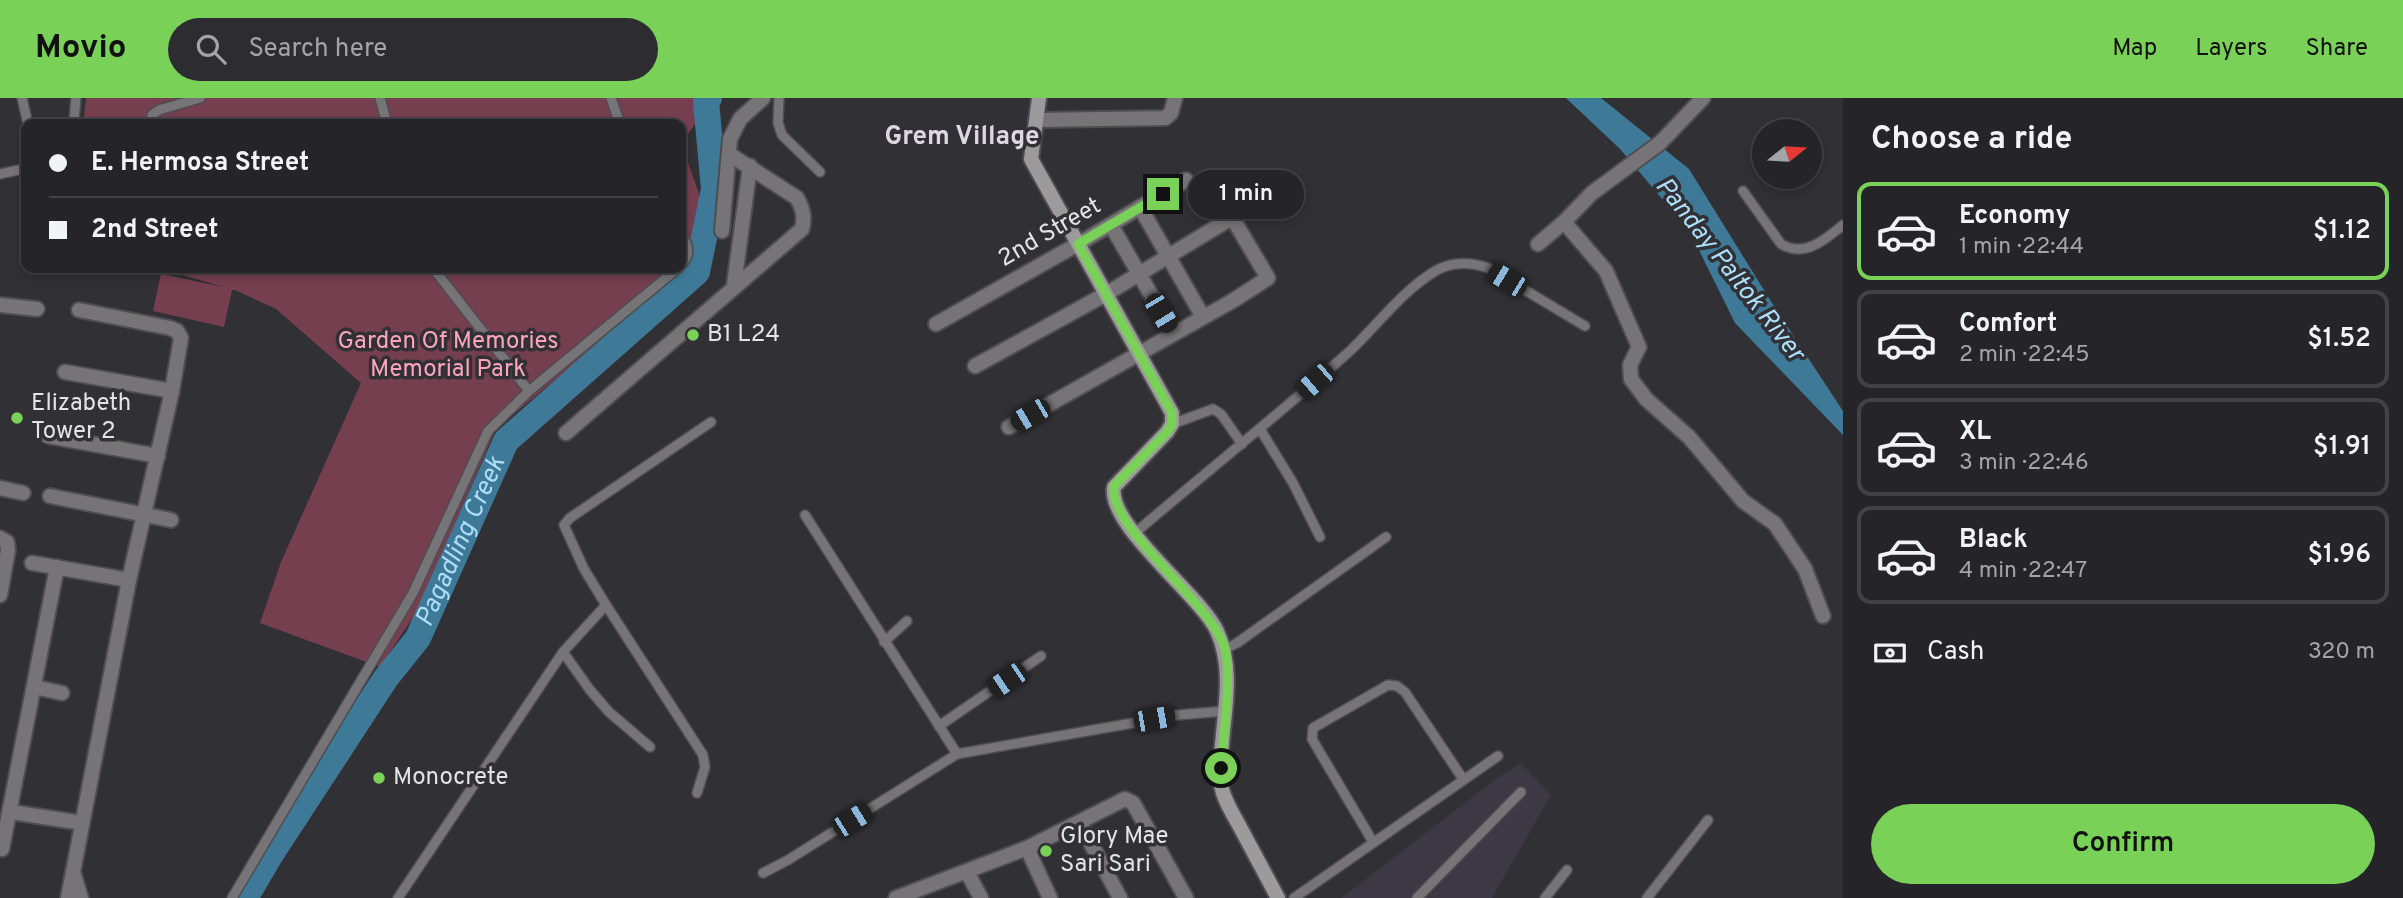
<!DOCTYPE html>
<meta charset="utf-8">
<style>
:root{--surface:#252428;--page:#2d2c30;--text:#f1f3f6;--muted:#a3a4a8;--line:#424145;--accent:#7ad157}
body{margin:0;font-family:Overpass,sans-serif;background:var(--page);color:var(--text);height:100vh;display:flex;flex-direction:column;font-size:26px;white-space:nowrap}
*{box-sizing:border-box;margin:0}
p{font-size:23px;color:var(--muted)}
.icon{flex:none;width:38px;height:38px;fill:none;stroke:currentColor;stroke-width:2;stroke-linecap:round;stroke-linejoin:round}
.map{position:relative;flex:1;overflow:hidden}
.side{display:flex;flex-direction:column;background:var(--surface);width:560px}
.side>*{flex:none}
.banner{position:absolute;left:21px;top:21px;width:665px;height:154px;border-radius:14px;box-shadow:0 4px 10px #0003,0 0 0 2px var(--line);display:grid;align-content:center;height:154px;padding:0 28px;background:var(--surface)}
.needle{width:46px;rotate:72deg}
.controls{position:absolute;left:1752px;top:21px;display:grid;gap:14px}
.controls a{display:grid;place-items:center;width:70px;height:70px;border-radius:50%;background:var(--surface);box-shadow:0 4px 10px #0003,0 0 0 2px var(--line);font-size:35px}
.end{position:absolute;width:32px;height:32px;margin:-16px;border:9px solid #7ad157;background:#111;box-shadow:0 0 0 4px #111}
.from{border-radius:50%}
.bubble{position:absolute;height:49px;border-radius:24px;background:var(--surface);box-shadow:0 4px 10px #0003,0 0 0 2px var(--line);font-size:23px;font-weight:600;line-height:49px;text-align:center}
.car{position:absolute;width:21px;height:42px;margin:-21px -10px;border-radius:9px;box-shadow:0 0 5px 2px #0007;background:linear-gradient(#222 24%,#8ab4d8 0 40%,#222 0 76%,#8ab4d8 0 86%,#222 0)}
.banner b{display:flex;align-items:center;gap:24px;height:66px;font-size:26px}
.banner b+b{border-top:2px solid var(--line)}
.banner i{width:18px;height:18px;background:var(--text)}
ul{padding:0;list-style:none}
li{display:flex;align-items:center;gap:21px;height:98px;margin:0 14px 10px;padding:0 14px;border:4px solid var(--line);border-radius:14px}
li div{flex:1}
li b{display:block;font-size:26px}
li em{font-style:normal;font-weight:600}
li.active{border-color:var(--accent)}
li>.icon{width:63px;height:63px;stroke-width:1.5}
h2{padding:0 28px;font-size:32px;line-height:84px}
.pay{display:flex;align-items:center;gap:18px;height:77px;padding:0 28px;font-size:26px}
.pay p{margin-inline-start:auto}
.primary-button{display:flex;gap:14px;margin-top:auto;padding:14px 28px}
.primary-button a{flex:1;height:80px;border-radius:42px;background:var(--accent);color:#111;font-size:28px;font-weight:600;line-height:80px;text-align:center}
header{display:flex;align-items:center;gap:42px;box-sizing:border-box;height:98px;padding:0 35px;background:var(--accent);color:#111}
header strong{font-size:33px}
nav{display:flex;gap:38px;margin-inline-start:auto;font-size:24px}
.search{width:490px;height:63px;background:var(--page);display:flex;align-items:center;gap:18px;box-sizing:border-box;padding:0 24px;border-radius:38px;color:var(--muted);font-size:26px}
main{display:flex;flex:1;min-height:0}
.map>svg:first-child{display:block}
.built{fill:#3c3944}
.green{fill:#753f50}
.water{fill:#3e7a98}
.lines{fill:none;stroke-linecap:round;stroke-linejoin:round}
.river{stroke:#3e7a98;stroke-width:26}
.lane-casing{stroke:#4e4d51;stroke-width:12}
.street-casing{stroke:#4e4d51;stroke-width:18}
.secondary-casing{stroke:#4e4d51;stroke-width:18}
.lane{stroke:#767476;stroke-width:9}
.street{stroke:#767476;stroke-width:14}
.secondary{stroke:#9d9a9c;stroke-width:14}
.route{stroke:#7ad157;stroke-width:9}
.poi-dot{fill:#7ad157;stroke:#313035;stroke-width:2.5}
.labels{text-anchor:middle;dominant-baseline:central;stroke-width:7;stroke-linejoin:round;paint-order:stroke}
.street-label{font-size:24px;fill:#e4e4e6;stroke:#313035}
.poi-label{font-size:24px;fill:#e4e4e6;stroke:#313035;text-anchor:start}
.park-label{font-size:24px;fill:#fca4be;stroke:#313035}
.neighbourhood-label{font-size:26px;font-weight:bold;fill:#dbd9df;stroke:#313035}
.water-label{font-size:26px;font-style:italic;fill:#acdefa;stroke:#313035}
</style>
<header>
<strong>Movio</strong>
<div class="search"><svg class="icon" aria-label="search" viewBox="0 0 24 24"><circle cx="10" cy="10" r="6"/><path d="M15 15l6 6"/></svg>Search here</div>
<nav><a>Map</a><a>Layers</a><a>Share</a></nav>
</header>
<main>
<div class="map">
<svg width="1843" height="800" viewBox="0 0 1843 800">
<rect width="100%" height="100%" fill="#313035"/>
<!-- built -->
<path class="built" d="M1521,665L1551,697L1492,800H1341L1496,681Z"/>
<!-- green -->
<path class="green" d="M86,0H697L700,5L695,26L685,40L686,59L701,101L699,126L685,174L496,331L416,515L380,569L260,525L281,464L361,285L276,211L235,192H232L224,229L153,213L161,176L223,189L160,170H681V26H83Z"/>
<!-- water -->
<path class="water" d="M1566,0H1601L1689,71L1772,205L1843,313V337L1735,225L1690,134L1620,51Z"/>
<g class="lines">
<!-- river -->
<path class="river" id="s1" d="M245,800L271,756L386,580L418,540L506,343L697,174L714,91L706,3L709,0"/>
<defs>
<g id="lane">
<path d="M22,0L28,26"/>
<path d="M380,0L387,26"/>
<path d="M611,0L620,26"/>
<path d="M779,0L778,25L782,37L820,74"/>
<path d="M74,23L76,0"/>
<path d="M151,26L152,17L159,12L200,0"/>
<path d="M0,76L23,71L26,67"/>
<path d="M1743,93L1781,146C1804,160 1825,142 1843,127"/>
<path d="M681,140C691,147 689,159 681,167"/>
<path d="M433,170L529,293"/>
<path d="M1172,326L1213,311L1221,316L1242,346"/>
<path d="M1260,331L1293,385L1320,439"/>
<path d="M1135,435C1206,374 1281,315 1351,252C1378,226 1404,191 1437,172C1454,163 1471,164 1488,170L1585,228"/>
<path d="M606,507L584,471L564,427L570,420L711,324"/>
<path d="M884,544L907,523"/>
<path d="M1225,551L1237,545L1386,439"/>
<path d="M563,554L590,592L609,614L650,649"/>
<path d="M939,628L1041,558"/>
<path d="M957,656L1178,617L1225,613"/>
<path d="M1373,744L1312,641L1313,630L1388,587L1397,588L1405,594L1463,681"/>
<path d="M763,775L788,762L957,656L805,417"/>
<path d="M232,800L413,495L488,333L529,293L678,170"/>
<path d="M398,800L563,554L606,507L703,657L705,669L697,695"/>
<path d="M1294,800L1498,658"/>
<path d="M1417,800L1521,694"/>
<path d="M1545,800L1567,772"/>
<path d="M1647,800L1708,722"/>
</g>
<g id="street">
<path d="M1037,22L1165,20L1171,15L1175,0"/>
<path d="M1140,109L1203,219"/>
<path d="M1564,124L1606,173L1639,249L1630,267L1631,281L1646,301L1689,339L1743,403L1775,426L1805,471L1823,518"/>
<path d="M1111,127L1173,235"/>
<path d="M722,133L730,41L740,21L763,0"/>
<path d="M1538,146L1564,124L1592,95L1660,45L1703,0"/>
<path d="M734,187L750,68"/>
<path d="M0,207L37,211"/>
<path d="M936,226L1078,146L1186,82"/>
<path d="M975,268L1106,196L1233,119"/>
<path d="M65,274L172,293"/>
<path d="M1009,329L1234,202L1268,180L1211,84"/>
<path d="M566,335L802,131C805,119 803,111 797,100L729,56"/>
<path d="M48,338L158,358"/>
<path d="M0,390L23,395"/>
<path d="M50,398L171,422"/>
<path d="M0,440L7,444L8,452L0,497"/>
<path d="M32,465L129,482"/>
<path d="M34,589L62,595"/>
<path d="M11,714L82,725"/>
<path d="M1080,725L1120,800"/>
<path d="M1027,750L1050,800"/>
<path d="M2,751L57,469"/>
<path d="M967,774L981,800"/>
<path d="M74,777L81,800"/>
<path d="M68,800L129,482L172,293L181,240L177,233L170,230L79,212"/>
<path d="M896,800L1027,750L1125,701L1133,705L1186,800"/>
</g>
<path id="secondary" d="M1039,0L1031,61L1172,315V326L1167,334L1114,389C1107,427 1200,497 1217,533C1239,581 1217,635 1221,686C1223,701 1233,716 1240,729C1253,753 1265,776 1278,800"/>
</defs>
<!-- lane casing -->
<use href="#lane" class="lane-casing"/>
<!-- street casing -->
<use href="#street" class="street-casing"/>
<!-- secondary casing -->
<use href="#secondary" class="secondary-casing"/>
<!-- lane -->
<use href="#lane" class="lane"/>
<!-- street -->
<use href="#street" class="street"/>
<!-- secondary -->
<use href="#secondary" class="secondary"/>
</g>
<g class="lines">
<!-- route -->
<path class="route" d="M1163,96L1078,146L1172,315V326L1167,334L1114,388C1107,429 1213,506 1225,551C1232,578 1223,640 1221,670"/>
</g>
<!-- markers -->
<g class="poi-dot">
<circle cx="693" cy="237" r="7"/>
<circle cx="17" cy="320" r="7"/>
<circle cx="379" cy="680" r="7"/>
<circle cx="1046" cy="753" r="7"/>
</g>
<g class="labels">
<!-- street labels -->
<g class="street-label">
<text transform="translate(1050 135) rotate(-30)">2nd Street</text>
</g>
<!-- poi labels -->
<g class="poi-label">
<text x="707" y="237">B1 L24</text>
<text x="31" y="306">Elizabeth<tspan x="31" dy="28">Tower 2</tspan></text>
<text x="393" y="680">Monocrete</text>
<text x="1060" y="739">Glory Mae<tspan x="1060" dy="28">Sari Sari</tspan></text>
</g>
<!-- park labels -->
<g class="park-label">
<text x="448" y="244">Garden Of Memories<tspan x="448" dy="28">Memorial Park</tspan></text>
</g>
<!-- neighbourhood labels -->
<g class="neighbourhood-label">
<text x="962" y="39">Grem Village</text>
</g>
<!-- water labels -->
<g class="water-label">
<text transform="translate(1729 172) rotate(52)">Panday Paltok River</text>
<text stroke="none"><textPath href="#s1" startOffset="418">Pagadling Creek</textPath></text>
</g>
</g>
</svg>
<div class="controls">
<a><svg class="needle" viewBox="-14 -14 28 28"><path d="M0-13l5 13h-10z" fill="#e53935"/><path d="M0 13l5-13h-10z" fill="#a3a4a8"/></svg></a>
</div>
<i class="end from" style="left:1221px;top:670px"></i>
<i class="end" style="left:1163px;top:96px"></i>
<div class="bubble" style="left:1188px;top:72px;width:116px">1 min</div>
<i class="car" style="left:1507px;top:182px;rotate:301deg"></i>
<i class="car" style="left:1161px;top:215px;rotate:149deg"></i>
<i class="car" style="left:1315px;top:283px;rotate:229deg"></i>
<i class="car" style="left:1030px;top:317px;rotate:240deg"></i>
<i class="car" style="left:1007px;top:582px;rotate:236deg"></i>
<i class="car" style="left:1154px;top:621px;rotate:80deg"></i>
<i class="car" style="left:852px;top:722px;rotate:58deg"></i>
<div class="banner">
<b><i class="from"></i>E. Hermosa Street</b>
<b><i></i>2nd Street</b>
</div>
</div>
<section class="side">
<h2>Choose a ride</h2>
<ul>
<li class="active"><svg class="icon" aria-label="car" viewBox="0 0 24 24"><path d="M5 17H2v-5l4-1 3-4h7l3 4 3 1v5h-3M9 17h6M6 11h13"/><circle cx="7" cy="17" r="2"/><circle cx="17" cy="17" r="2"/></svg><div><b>Economy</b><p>1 min · 22:44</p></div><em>$1.12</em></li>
<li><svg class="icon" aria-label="car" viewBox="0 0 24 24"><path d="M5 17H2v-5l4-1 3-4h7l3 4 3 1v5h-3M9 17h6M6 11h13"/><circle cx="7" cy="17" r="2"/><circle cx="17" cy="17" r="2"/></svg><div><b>Comfort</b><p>2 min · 22:45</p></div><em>$1.52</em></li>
<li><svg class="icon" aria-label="car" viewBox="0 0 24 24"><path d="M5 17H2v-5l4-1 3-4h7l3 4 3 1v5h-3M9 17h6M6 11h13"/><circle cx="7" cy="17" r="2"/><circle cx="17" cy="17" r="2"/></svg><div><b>XL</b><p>3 min · 22:46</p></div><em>$1.91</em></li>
<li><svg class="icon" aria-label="car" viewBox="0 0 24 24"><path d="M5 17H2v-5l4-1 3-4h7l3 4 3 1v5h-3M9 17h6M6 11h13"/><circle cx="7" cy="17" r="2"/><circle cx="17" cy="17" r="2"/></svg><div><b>Black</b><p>4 min · 22:47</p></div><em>$1.96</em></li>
</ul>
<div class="pay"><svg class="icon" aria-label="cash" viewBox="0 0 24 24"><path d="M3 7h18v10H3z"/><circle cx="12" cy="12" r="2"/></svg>Cash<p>320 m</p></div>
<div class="primary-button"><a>Confirm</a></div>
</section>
</main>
